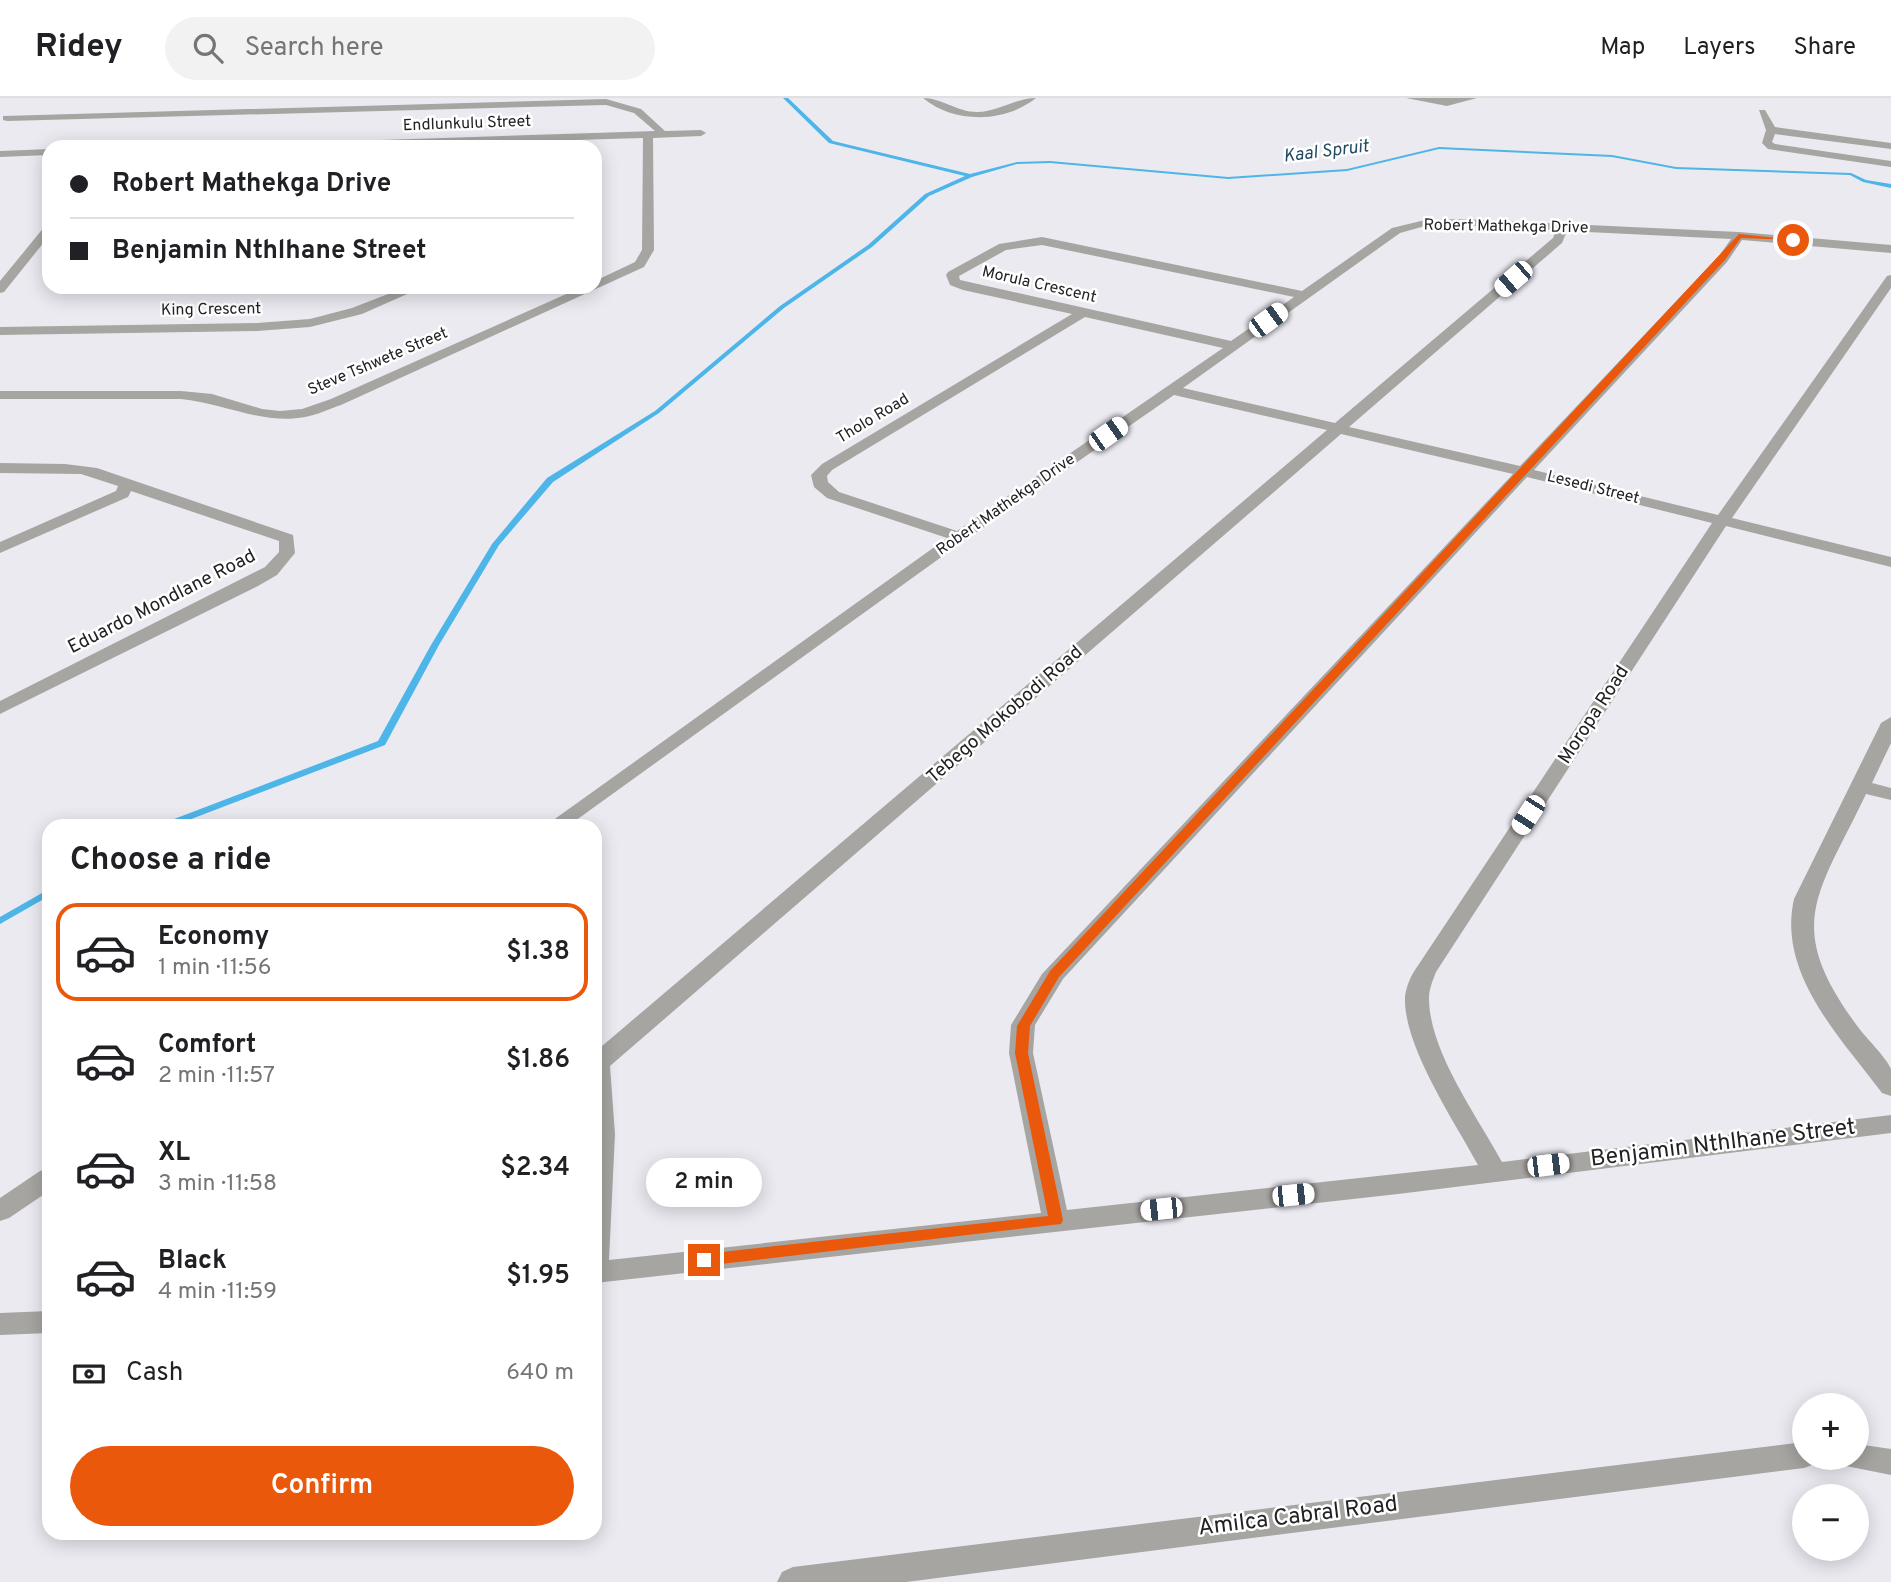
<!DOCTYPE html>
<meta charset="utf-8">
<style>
:root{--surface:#fff;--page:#f2f2f2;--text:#202124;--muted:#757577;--line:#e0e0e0;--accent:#ea580c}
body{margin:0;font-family:Overpass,sans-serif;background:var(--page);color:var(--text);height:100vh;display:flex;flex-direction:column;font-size:26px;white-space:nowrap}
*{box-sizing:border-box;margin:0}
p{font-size:23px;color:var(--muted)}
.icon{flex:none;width:38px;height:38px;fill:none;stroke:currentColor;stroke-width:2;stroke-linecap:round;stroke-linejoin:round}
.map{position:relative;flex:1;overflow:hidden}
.side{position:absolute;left:42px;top:721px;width:560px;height:721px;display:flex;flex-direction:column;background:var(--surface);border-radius:21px;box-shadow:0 4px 18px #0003}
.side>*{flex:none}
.banner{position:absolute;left:42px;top:42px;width:560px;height:154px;border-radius:21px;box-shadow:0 4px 18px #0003;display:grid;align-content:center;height:154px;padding:0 28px;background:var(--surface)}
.buttons{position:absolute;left:1792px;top:1295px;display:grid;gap:14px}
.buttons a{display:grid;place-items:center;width:77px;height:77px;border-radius:50%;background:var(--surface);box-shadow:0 4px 18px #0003;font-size:35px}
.end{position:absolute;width:32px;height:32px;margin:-16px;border:9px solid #ea580c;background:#fff;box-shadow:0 0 0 4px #fff}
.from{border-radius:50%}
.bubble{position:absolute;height:49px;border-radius:24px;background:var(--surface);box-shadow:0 4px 18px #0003;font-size:23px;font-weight:600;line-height:49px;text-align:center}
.car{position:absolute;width:21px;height:42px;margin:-21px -10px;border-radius:9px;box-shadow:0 0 5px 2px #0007;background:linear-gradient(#fff 24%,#345 0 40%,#fff 0 76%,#345 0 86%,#fff 0)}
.banner b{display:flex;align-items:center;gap:24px;height:66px;font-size:26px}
.banner b+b{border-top:2px solid var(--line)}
.banner i{width:18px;height:18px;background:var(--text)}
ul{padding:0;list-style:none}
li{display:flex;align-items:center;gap:21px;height:98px;margin:0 14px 10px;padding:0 14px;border:4px solid transparent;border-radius:21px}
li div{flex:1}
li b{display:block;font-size:26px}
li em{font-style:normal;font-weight:600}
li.on{border-color:var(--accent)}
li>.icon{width:63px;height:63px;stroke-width:1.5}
h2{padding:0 28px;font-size:32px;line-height:84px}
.pay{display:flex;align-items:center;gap:18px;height:77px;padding:0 28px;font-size:26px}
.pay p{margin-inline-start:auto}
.primary-button{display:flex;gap:14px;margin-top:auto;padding:14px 28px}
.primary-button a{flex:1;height:80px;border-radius:42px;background:var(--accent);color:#fff;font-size:28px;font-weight:600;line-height:80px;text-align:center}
header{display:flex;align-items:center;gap:42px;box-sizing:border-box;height:98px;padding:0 35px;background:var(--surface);border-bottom:2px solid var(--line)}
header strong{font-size:33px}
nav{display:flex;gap:38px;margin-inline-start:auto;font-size:24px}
.search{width:490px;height:63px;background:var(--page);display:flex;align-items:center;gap:18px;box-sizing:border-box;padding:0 24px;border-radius:38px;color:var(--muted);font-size:26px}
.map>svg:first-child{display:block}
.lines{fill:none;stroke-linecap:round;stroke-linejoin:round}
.stream{fill:#4db5e7;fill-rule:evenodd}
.minor{fill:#a7a5a2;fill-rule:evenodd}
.route{fill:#ea580c}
.labels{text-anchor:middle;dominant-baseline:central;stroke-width:5;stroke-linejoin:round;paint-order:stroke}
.far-street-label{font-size:16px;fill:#222224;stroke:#fff}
.far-water-label{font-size:18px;font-style:italic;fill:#214c61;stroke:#fff}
.street-label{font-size:19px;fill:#222224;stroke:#fff}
.near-street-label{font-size:23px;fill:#222224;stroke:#fff}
</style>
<header>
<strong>Ridey</strong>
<div class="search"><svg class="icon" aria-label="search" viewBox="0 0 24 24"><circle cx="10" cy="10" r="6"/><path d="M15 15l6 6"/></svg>Search here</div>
<nav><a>Map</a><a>Layers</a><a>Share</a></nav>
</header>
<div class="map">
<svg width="1891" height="1484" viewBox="0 0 1891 1484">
<rect width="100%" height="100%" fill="#ebeaf1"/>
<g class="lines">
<!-- stream -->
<g class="stream">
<path d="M783,0H788L833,43L970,76L1017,64L1050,63L1228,79L1347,71L1439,49L1612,57L1676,69L1851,75L1866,82L1891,86V90L1863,84L1850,77L1676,71L1612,59L1439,51L1347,73L1228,81L1050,65L1017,66L972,79L929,98L872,149L784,210L659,315L553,384L499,447L439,547L385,647L173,728H159L161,726L378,643L431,547L492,446L547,380L655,313L780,208L868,147L925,96L965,78L829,45Z"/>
<path d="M49,791V798L0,826V819Z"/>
</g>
<!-- minor -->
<g class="minor">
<path d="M923,0C942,0 957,14 977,14C998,14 1015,0 1036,0C1005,25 954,26 923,0Z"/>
<path d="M1406,0H1477L1447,8Z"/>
<path d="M606,1L641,11L665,33L701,32L706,35L701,38L653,40L654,152L644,169L341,307C329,311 317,317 305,319C263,327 223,305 181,301H0V293H181L212,296L262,311L280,313L302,311L331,301L582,189H595V183L635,164L642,152L643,40L339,49H230L231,47L655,33L634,15L606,7L7,23L3,22V18Z"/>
<path d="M1759,12H1765L1775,29L1891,45V51L1775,36L1772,44L1775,46L1891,63V69L1768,51L1762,45L1766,32Z"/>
<path d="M49,51V57L0,59V53Z"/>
<path d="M1462,121L1739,134L1891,147V155L1742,142L1727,164L1534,372L1718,417L1887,178L1891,177V190L1732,420L1891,459V469L1726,428L1436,874C1433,882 1429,891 1429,900C1429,953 1477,1018 1502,1064L1891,1017V1035L1398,1096L595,1185V954L1327,332L1174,297L965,442L568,728H545L947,440L827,400L814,389L811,377L822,366L1072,216L963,192L950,187L946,177L948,174L999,146L1042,139L1302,193L1392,130L1425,122ZM1462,127L1556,132L1553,140L1335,325L1183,290L1400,135L1425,128ZM1567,133L1731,141L1719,158L1520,368L1349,329L1562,145ZM1042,147L1294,199L1231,243L960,182L959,178L1006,152ZM1085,219L1223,250L957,433L839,394L828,384L827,378L832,372ZM1341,336L1513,376L1042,876L1011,927L1009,955L1041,1115L609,1162L615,1036L610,968ZM1527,379L1712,425L1417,869C1411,877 1406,889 1405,899C1403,948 1455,1024 1478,1067L1067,1112L1033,955L1035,927L1063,881Z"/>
<path d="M49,127V138L4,194L0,195V183L45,128Z"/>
<path d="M406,189H423L362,216L310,229L257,233L0,237V229L257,225L310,221L352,210Z"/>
<path d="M0,365L65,366L97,370L293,437L295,455L277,477L258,488L0,616V603L265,469L279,454V443L131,393L128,399L0,455V444L116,393L118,388L81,376L0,375Z"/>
<path d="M1891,619V645L1872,685L1891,690V702L1866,696C1818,797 1782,827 1858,929C1866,940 1886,959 1891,971C1891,978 1891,990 1891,998L1882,995C1841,940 1777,876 1794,801L1881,625Z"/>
<path d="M49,1070V1093L9,1120L0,1123V1100L40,1073Z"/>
<path d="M49,1213V1235L0,1237V1215Z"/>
<path d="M1804,1344V1360H1818L1815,1366L1804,1370L906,1484H777L782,1474L793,1469Z"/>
<path d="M1857,1346L1891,1351V1377L1846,1368L1842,1360H1857Z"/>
</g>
</g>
<!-- route -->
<path class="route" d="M1739,136L1796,142L1741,140L1725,162L1059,879L1030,928L1028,955L1063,1122L1061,1126L704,1168L698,1166L696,1162L698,1158L704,1156L1048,1118L1015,955L1017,928L1050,873Z"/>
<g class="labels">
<!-- far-street labels -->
<g class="far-street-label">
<text transform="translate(467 26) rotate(-2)">Endlunkulu Street</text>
<text transform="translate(1506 129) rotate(1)">Robert Mathekga Drive</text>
<text transform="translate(1039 187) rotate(13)">Morula Crescent</text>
<text transform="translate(211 212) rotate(-1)">King Crescent</text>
<text transform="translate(378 264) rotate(-23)">Steve Tshwete Street</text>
<text transform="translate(873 321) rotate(-31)">Tholo Road</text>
<text transform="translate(1593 390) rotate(14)">Lesedi Street</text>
<text transform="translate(1006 407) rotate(-35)">Robert Mathekga Drive</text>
</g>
<!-- far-water labels -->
<g class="far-water-label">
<text transform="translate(1326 54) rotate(-7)">Kaal Spruit</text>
</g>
<!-- street labels -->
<g class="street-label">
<text transform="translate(162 504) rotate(-27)">Eduardo Mondlane Road</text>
<text transform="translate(1005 617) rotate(-41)">Tebego Mokobodi Road</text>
<text transform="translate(1594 617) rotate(-57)">Moropa Road</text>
</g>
<!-- near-street labels -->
<g class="near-street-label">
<text transform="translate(1723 1046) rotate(-7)">Benjamin Nthlhane Street</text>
<text transform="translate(1298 1419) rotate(-7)">Amilca Cabral Road</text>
</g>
</g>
</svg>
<div class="buttons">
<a>+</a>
<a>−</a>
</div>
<i class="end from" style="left:1793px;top:142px"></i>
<i class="end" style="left:704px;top:1162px"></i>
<div class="bubble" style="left:646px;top:1060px;width:116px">2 min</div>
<i class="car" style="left:1513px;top:181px;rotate:229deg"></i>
<i class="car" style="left:1268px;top:222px;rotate:54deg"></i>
<i class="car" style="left:1108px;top:336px;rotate:55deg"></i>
<i class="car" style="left:1528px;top:717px;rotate:213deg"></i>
<i class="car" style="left:1548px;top:1067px;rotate:83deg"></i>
<i class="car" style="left:1293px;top:1097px;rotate:84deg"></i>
<i class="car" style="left:1161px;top:1111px;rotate:264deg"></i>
<div class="banner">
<b><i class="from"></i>Robert Mathekga Drive</b>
<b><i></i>Benjamin Nthlhane Street</b>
</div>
<section class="side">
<h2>Choose a ride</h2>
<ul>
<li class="on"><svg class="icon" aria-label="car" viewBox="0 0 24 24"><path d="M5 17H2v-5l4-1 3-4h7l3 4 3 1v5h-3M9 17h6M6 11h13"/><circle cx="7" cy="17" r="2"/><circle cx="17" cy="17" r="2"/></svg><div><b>Economy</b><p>1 min · 11:56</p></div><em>$1.38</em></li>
<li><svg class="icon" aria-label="car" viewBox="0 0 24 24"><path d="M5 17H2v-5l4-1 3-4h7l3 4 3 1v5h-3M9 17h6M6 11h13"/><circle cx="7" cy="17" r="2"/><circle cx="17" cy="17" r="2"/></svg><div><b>Comfort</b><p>2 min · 11:57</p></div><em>$1.86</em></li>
<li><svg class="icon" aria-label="car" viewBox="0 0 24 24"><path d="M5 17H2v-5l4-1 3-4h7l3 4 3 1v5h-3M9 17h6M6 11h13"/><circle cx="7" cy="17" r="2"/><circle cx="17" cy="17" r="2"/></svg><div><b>XL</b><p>3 min · 11:58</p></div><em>$2.34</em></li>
<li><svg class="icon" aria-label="car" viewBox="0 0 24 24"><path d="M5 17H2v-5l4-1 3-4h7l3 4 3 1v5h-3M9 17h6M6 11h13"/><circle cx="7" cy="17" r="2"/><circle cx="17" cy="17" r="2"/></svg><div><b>Black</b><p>4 min · 11:59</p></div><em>$1.95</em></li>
</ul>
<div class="pay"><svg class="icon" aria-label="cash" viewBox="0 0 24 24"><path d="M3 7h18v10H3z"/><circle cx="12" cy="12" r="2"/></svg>Cash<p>640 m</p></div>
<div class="primary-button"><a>Confirm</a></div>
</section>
</div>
